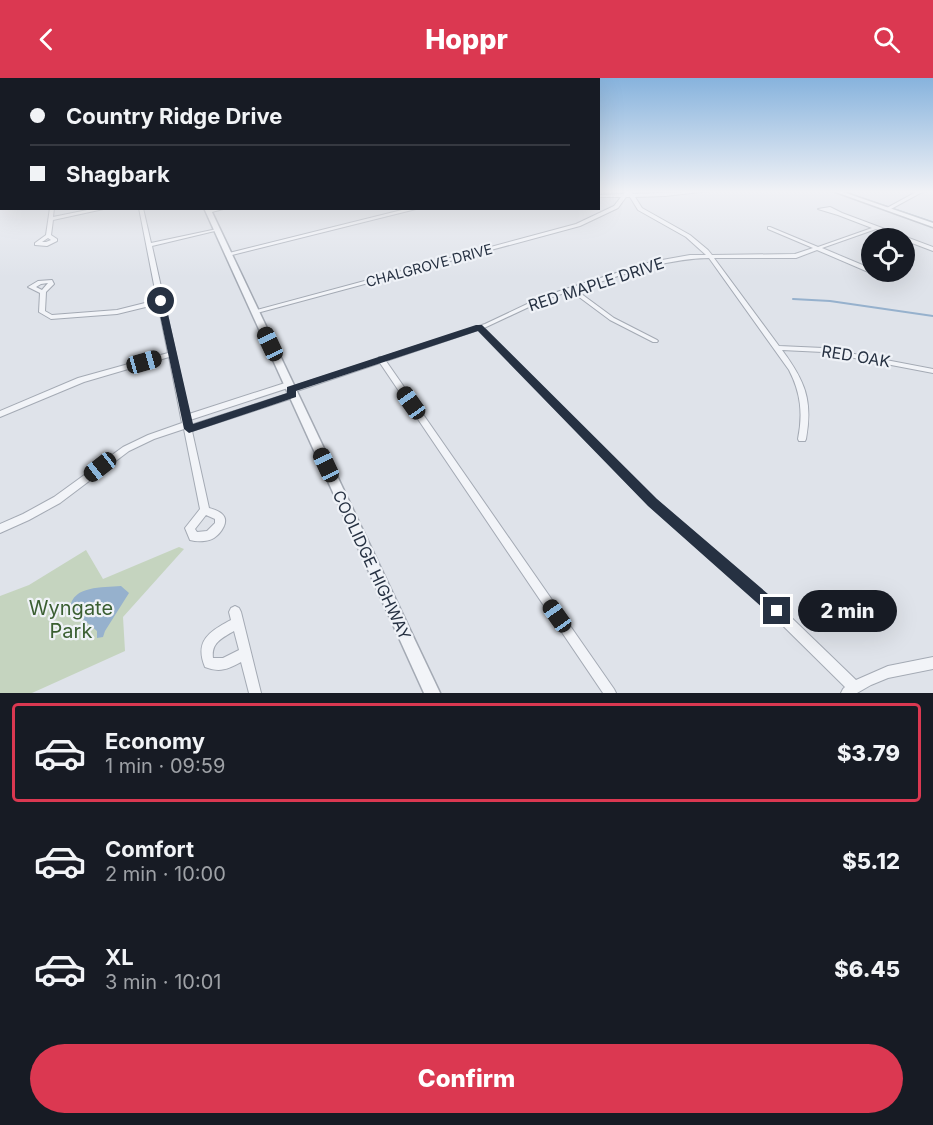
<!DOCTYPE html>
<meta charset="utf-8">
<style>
:root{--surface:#171b24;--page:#242831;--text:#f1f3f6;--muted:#9ea1a6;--line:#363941;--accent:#db3851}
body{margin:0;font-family:Inter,sans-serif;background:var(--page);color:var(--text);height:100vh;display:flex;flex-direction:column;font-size:22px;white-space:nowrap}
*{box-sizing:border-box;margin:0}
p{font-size:20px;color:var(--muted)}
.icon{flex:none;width:33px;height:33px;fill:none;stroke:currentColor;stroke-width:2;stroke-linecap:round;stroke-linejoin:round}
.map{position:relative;height:615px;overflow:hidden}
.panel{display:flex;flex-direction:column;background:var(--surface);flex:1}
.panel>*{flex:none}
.banner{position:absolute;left:0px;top:0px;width:600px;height:132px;box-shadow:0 6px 24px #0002;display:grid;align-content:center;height:132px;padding:0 30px;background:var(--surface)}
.tools{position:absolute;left:861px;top:150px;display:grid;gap:12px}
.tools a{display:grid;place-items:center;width:54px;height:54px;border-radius:50%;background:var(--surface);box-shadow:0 6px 24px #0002;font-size:30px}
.end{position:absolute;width:27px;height:27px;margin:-14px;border:8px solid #263142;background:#fff;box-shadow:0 0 0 3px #fff}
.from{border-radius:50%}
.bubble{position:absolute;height:42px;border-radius:21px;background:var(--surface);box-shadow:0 6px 24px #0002;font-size:20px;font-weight:800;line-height:42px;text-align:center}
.car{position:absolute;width:18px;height:36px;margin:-18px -9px;border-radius:8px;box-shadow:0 0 4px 2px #0007;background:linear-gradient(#222 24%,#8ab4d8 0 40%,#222 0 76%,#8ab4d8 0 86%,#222 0)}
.banner b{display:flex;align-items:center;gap:21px;height:57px;font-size:22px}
.banner b+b{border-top:2px solid var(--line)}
.banner i{width:15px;height:15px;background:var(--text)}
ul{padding:10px 0 0;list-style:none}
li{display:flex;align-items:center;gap:18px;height:99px;margin:0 12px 9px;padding:0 18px;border:3px solid transparent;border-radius:6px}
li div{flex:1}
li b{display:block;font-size:22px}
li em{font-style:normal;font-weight:800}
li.on{border-color:var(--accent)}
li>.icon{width:54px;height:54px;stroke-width:1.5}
.action{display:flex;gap:12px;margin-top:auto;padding:12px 30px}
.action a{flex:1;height:69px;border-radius:36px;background:var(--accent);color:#fff;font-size:24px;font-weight:800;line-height:69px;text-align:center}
header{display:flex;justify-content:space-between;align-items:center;height:78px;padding:0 30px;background:var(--accent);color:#fff;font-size:27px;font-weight:800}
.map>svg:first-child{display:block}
.green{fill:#c5d4bf}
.water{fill:#96b1cd}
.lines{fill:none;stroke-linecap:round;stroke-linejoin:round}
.stream-far1{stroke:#96b1cd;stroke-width:1.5}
.stream{stroke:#96b1cd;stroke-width:2}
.minor-casing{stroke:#a4aab4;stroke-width:2}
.tertiary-casing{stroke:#a4aab4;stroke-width:3}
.minor{fill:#f2f4f8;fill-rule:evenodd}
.tertiary{fill:#f2f4f8;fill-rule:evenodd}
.secondary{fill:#fff;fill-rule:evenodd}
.route{fill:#263142}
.labels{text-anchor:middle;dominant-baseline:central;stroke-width:4.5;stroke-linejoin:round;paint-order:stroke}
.far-street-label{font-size:14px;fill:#263142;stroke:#eff2f7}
.street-label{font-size:16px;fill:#263142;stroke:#eff2f7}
.near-park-label{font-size:20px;fill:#3b5f32;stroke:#eff2f7}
</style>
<header><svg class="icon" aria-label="back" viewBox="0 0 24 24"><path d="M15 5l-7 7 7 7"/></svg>Hoppr<svg class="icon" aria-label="search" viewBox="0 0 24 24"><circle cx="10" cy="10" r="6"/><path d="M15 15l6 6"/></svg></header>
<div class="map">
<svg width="933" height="615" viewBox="0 0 933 615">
<rect width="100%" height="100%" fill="#dfe3ea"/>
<!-- green -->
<path class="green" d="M179,469L184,471L123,539L125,573L32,615H0V518L29,507L86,472L103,501Z"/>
<!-- water -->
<path class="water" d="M121,508L129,515L105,553L103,559L97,560V553L70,530C73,507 102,510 121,508Z"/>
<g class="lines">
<!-- stream-far1 -->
<path class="stream-far1" d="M841,113L933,144"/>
<!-- stream -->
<path class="stream" d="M793,221L830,223L933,238"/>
<defs>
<g id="minor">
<path d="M626,113H631L633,116L709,113L665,118L635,119L642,130L690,157L708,172L712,177L795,176L813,170L768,151V149H770L818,169L872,150L838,137L818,131L830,129L842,135L933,169V173L904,162V160H900L876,151L822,170L872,191V194C876,194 880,194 883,197L880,199L817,172L796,180H714L779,268L823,270L933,291V295L823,274L782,272C805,303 813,322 806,361L805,363H799L798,361C803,336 801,315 789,292L709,180C662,181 619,198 576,212L614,240L657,262L658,263L657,264H653L610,242L571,213L546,221L484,250L655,421L771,520L856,602L888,588L933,579V591L888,600L871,607L857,615H841L843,611L845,609L763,528L649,427L478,252L386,283L614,611L616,615H603L380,285L294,314H288L287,312L288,310L378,281L379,279H383L485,246L542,219L569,210L651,184L690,177H706L686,159L638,132L630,119H626L618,130L580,148L257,235L255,236L252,234L253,233L576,146L614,128L621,119H598V117L623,116Z"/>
<path d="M918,113H924L889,132L885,131Z"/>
<path d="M50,130H54L53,139L97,130H108L53,142L51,157L57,161V163L47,168L35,167V165L46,157ZM48,160L51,162L46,164H42Z"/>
<path d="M139,130H143L151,165L217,151L219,152L152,168L189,336L285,305H291L292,307L291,309L190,342L192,346L191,347L290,315L293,314L297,317L296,319L192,353L209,430C213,431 219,433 222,436C230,443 221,455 214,460C208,464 197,464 190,462L185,450L200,431L184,351L154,361L129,373L60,425L29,442L0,455V446L23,436L54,419L123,369L148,357L182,345L169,279L84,304L0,339V333L78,300L168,275L158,226L117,236L51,241L39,234L40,215L28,209L38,203L52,202L54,206L46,214L45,233L52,237L117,232L157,222ZM48,205L42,212L36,209L41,206ZM206,437L215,441V445L207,453L197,454L195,451Z"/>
<path d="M217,130H227L208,135L206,134Z"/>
<path d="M410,130H420L228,178L225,176Z"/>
<path d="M235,528L239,530L241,534L261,615H249L241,584C228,591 220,595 205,589C194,563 210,553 231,542L229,534L231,530ZM234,553L239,572L223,580H213C211,565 222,560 234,553Z"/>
</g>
<g id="tertiary">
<path d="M833,113H840L933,145V149Z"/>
<path d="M204,130H210L440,615H424Z"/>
</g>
</defs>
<!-- minor casing -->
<use href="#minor" class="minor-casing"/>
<!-- tertiary casing -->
<use href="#tertiary" class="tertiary-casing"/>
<!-- minor -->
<use href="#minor" class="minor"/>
<!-- tertiary -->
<use href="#tertiary" class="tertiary"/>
<!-- secondary -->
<rect class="secondary" x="0" y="122" width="2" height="4"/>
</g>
<!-- sky -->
<linearGradient id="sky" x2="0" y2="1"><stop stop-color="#87b3dd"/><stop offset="0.57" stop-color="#f1f2f6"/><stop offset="1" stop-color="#f1f2f6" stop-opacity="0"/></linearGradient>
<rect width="933" height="199" fill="url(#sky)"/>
<!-- route -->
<path class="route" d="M161,221L165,223L193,346L287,315V309L476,247H482L657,421L782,528L784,533L782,538L777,540L772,538L648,428L478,253L296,313V319L189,355L184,351L157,223Z"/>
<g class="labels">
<!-- far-street labels -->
<g class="far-street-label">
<text transform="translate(429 187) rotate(-15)">CHALGROVE DRIVE</text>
</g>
<!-- street labels -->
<g class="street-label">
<text transform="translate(596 206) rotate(-18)">RED MAPLE DRIVE</text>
<text transform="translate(856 278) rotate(9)">RED OAK</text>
<text transform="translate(372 487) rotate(65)">COOLIDGE HIGHWAY</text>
</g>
<!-- near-park labels -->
<g class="near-park-label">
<text x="71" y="530">Wyngate<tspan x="71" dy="23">Park</tspan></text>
</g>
</g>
</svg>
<div class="tools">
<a><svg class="icon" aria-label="locate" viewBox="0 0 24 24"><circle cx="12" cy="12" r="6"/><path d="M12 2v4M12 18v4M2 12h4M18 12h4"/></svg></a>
</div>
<i class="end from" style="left:161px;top:223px"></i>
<i class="end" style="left:777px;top:533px"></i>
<div class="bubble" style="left:798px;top:512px;width:99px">2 min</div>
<i class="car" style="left:270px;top:266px;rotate:335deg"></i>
<i class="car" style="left:144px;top:284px;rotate:74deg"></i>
<i class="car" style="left:411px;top:325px;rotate:325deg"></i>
<i class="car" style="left:326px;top:387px;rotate:335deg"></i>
<i class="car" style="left:100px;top:389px;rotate:232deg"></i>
<i class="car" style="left:557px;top:538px;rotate:325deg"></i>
<div class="banner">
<b><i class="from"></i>Country Ridge Drive</b>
<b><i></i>Shagbark</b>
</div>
</div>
<section class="panel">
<ul>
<li class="on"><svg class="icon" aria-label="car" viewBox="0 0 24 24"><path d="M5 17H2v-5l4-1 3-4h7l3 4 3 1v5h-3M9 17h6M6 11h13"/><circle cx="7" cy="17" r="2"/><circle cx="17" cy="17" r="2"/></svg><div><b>Economy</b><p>1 min · 09:59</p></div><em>$3.79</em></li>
<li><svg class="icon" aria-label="car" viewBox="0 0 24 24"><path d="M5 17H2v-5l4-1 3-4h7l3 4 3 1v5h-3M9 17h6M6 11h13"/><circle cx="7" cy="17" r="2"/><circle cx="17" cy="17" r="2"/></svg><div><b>Comfort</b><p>2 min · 10:00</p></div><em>$5.12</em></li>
<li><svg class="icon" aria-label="car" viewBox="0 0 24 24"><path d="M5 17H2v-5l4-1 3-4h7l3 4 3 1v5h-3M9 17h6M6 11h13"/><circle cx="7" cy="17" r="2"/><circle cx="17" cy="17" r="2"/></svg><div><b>XL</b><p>3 min · 10:01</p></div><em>$6.45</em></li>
</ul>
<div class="action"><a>Confirm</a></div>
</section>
